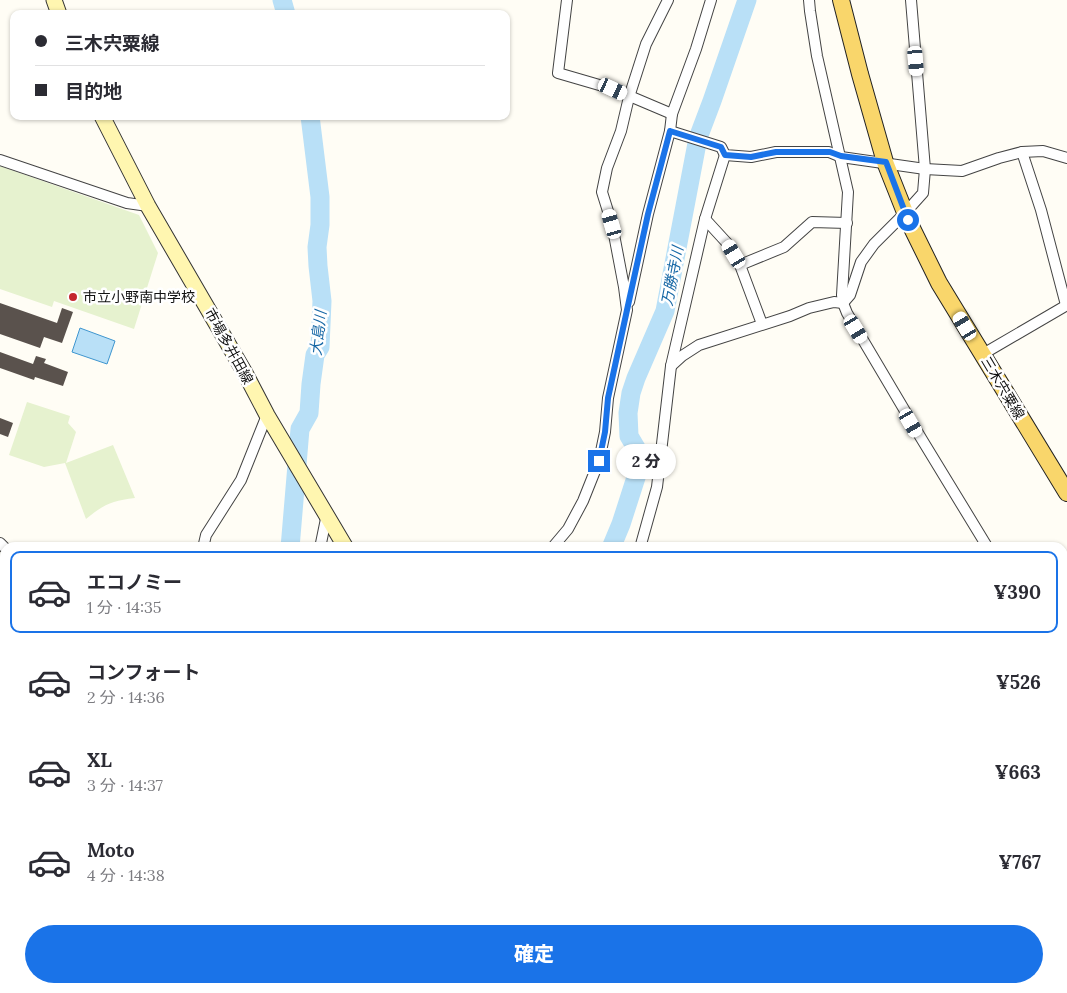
<!DOCTYPE html>
<html lang="ja">
<meta charset="utf-8">
<style>
:root{--surface:#fff;--page:#f7f7f7;--text:#2b2b33;--muted:#7c7c81;--line:#e1e1e2;--accent:#1a73e8}
body{margin:0;font-family:Lora,"Noto Sans JP",serif;background:var(--page);color:var(--text);height:100vh;display:flex;flex-direction:column;font-size:19px;white-space:nowrap}
*{box-sizing:border-box;margin:0}
p{font-size:16px;color:var(--muted)}
.icon{flex:none;width:28px;height:28px;fill:none;stroke:currentColor;stroke-width:2;stroke-linecap:round;stroke-linejoin:round}
.map{position:relative;flex:1;overflow:hidden}
.details{position:absolute;left:0px;top:542px;width:1068px;height:451px;display:flex;flex-direction:column;background:var(--surface);border-radius:15px 15px 0 0;box-shadow:0 1px 4px #0004}
.details>*{flex:none}
.guide{position:absolute;left:10px;top:10px;width:500px;height:110px;border-radius:10px;box-shadow:0 1px 4px #0004;display:grid;align-content:center;height:110px;padding:0 25px;background:var(--surface)}
.end{position:absolute;width:22px;height:22px;margin:-11px;border:6px solid #1a73e8;background:#fff;box-shadow:0 0 0 2px #fff}
.from{border-radius:50%}
.bubble{position:absolute;height:35px;border-radius:18px;background:var(--surface);box-shadow:0 1px 4px #0004;font-size:16px;font-weight:800;line-height:35px;text-align:center}
.car{position:absolute;width:15px;height:30px;margin:-15px -8px;border-radius:6px;box-shadow:0 0 4px 1px #0007;background:linear-gradient(#fff 24%,#345 0 40%,#fff 0 76%,#345 0 86%,#fff 0)}
.guide b{display:flex;align-items:center;gap:18px;height:48px;font-size:19px}
.guide b+b{border-top:1px solid var(--line)}
.guide i{width:12px;height:12px;background:var(--text)}
ul{padding:9px 0 0;list-style:none}
li{display:flex;align-items:center;gap:15px;height:82px;margin:0 10px 8px;padding:0 15px;border:2px solid transparent;border-radius:10px}
li div{flex:1}
li b{display:block;font-size:19px}
li em{font-style:normal;font-weight:800}
li.current{border-color:var(--accent)}
li>.icon{width:45px;height:45px;stroke-width:1.5}
.action{display:flex;gap:10px;margin-top:auto;padding:10px 25px}
.action a{flex:1;height:58px;border-radius:30px;background:var(--accent);color:#fff;font-size:20px;font-weight:800;line-height:58px;text-align:center}
.map>svg:first-child{display:block}
.industrial{fill:#eee6ef}
.pitch{fill:#e6f2cf}
.water{fill:#b9e0f7;stroke:#3f96cf}
.lines{fill:none;stroke-linecap:round;stroke-linejoin:round}
.river{stroke:#b9e0f7;stroke-width:19}
.building{fill:#5a524d}
.street-casing{stroke:#444;stroke-width:12}
.secondary-casing{stroke:#333;stroke-width:17}
.primary-casing{stroke:#222;stroke-width:18}
.street{stroke:#fff;stroke-width:10}
.secondary{stroke:#fff6b0;stroke-width:15}
.primary{stroke:#f9d66b;stroke-width:16}
.route{stroke:#1a73e8;stroke-width:6}
.poi-dot{fill:#c4262e;stroke:#fff;stroke-width:2}
.labels{text-anchor:middle;dominant-baseline:central;stroke-width:5;stroke-linejoin:round;paint-order:stroke}
.poi-label{font-size:14px;fill:#111;stroke:#fff;text-anchor:start}
.street-label{font-size:14px;fill:#111;stroke:#fff}
.water-label{font-size:15px;font-style:italic;fill:#1768a6;stroke:#fff}
</style>
<div class="map">
<svg width="1067" height="993" viewBox="0 0 1067 993">
<rect width="100%" height="100%" fill="#fffdf5"/>
<!-- industrial -->
<g class="industrial">
<path d="M5,561V696L0,690V569Z"/>
<path d="M835,989H941V993H829Z"/>
</g>
<!-- pitch -->
<g class="pitch">
<path d="M0,166L139,215L158,253L134,329L54,301L52,307L0,289Z"/>
<path d="M27,402L70,416L68,423L76,432L66,463L113,445L135,498C112,501 104,504 86,519L65,463L44,467L9,455Z"/>
</g>
<!-- water -->
<g class="water">
<path d="M80,328L115,341L107,364L72,352Z"/>
<path d="M0,828L5,834V917L0,915Z"/>
<path d="M69,989H258L257,993H72Z"/>
</g>
<g class="lines">
<!-- river -->
<g class="river">
<path d="M282,0L286,14"/>
<path d="M290,548L300,429L309,413L311,384L315,355L320,347L322,301L318,266L317,247L320,225V197L310,116"/>
<path d="M611,548L621,524L640,465L639,453L629,436L628,413L631,393L636,378L665,311L698,138L712,101L747,0"/>
<path d="M1062,794L1067,793"/>
<path d="M777,993L781,989"/>
</g>
</g>
<!-- building -->
<g class="building">
<path d="M0,303L57,323L62,308L73,312L62,343L44,337L40,348L0,334Z"/>
<path d="M0,352L33,364L36,356L46,359L44,363L68,372L63,386L35,377L34,380L0,368Z"/>
<path d="M0,418L13,423L8,437L0,434Z"/>
</g>
<g class="lines">
<defs>
<g id="street">
<path d="M567,0L558,73L613,89L672,114"/>
<path d="M809,0L810,11L817,56L848,192L842,295L843,303L847,313L921,438L988,548"/>
<path d="M670,131L721,147L725,155L751,157L776,152H829L841,157L925,169L962,171L999,158L1022,152L1043,151L1067,158"/>
<path d="M1022,152L1041,210L1066,305"/>
<path d="M0,160L127,203L148,206"/>
<path d="M705,219L727,243L740,265L762,324"/>
<path d="M740,265L784,247L812,222L847,223"/>
<path d="M629,302L648,214L670,131L672,114L696,49L711,0"/>
<path d="M983,354L1067,305"/>
<path d="M671,366L682,356L699,345L790,316L809,308L834,302L843,303L850,295L861,262L874,244L905,213L923,193L925,169L911,0"/>
<path d="M0,543L5,548"/>
<path d="M203,548L206,535L241,480L267,415"/>
<path d="M320,548L327,514"/>
<path d="M552,548L568,529L583,501L599,461L605,432L608,398L627,310L624,287L612,224L602,192L607,168L621,131L629,97L646,44L668,0"/>
<path d="M640,548L657,487L671,366L705,219L725,155"/>
<path d="M1062,628L1067,629"/>
<path d="M1062,763H1067"/>
<path d="M1062,832L1067,831"/>
<path d="M1062,896L1067,895"/>
<path d="M562,989L567,993"/>
<path d="M760,993L764,989"/>
<path d="M1012,993V989"/>
</g>
<g id="secondary">
<path d="M54,0L59,14"/>
<path d="M102,116L148,206L245,373L267,415L346,548"/>
<path d="M506,993L507,989"/>
</g>
<path id="primary" d="M841,0L860,74L885,162L908,220L939,283L1067,493"/>
</defs>
<!-- street casing -->
<use href="#street" class="street-casing"/>
<!-- secondary casing -->
<use href="#secondary" class="secondary-casing"/>
<!-- primary casing -->
<use href="#primary" class="primary-casing"/>
<!-- street -->
<use href="#street" class="street"/>
<!-- secondary -->
<use href="#secondary" class="secondary"/>
<!-- primary -->
<use href="#primary" class="primary"/>
</g>
<g class="lines">
<!-- route -->
<path class="route" d="M599,461L605,432L608,398L627,310L648,214L670,131L721,147L725,155L751,157L776,152H830L841,156L886,162L908,220"/>
</g>
<!-- markers -->
<circle class="poi-dot" cx="73" cy="297" r="5"/>
<g class="labels">
<!-- poi labels -->
<g class="poi-label">
<text x="83" y="297">市立小野南中学校</text>
</g>
<!-- street labels -->
<g class="street-label">
<text transform="translate(229 346) rotate(61)">市場多井田線</text>
<text transform="translate(1003 388) rotate(59)">三木宍粟線</text>
</g>
<!-- water labels -->
<g class="water-label">
<text transform="translate(672 276) rotate(-79)">万勝寺川</text>
<text transform="translate(318 333) rotate(-83)">大島川</text>
</g>
</g>
</svg>
<i class="end from" style="left:908px;top:220px"></i>
<i class="end" style="left:599px;top:461px"></i>
<div class="bubble" style="left:616px;top:444px;width:60px">2 分</div>
<i class="car" style="left:916px;top:61px;rotate:175deg"></i>
<i class="car" style="left:613px;top:89px;rotate:115deg"></i>
<i class="car" style="left:612px;top:224px;rotate:344deg"></i>
<i class="car" style="left:734px;top:254px;rotate:329deg"></i>
<i class="car" style="left:965px;top:326px;rotate:329deg"></i>
<i class="car" style="left:856px;top:329px;rotate:149deg"></i>
<i class="car" style="left:911px;top:423px;rotate:150deg"></i>
<div class="guide">
<b><i class="from"></i>三木宍粟線</b>
<b><i></i>目的地</b>
</div>
<section class="details">
<ul>
<li class="current"><svg class="icon" aria-label="car" viewBox="0 0 24 24"><path d="M5 17H2v-5l4-1 3-4h7l3 4 3 1v5h-3M9 17h6M6 11h13"/><circle cx="7" cy="17" r="2"/><circle cx="17" cy="17" r="2"/></svg><div><b>エコノミー</b><p>1 分 · 14:35</p></div><em>¥390</em></li>
<li><svg class="icon" aria-label="car" viewBox="0 0 24 24"><path d="M5 17H2v-5l4-1 3-4h7l3 4 3 1v5h-3M9 17h6M6 11h13"/><circle cx="7" cy="17" r="2"/><circle cx="17" cy="17" r="2"/></svg><div><b>コンフォート</b><p>2 分 · 14:36</p></div><em>¥526</em></li>
<li><svg class="icon" aria-label="car" viewBox="0 0 24 24"><path d="M5 17H2v-5l4-1 3-4h7l3 4 3 1v5h-3M9 17h6M6 11h13"/><circle cx="7" cy="17" r="2"/><circle cx="17" cy="17" r="2"/></svg><div><b>XL</b><p>3 分 · 14:37</p></div><em>¥663</em></li>
<li><svg class="icon" aria-label="car" viewBox="0 0 24 24"><path d="M5 17H2v-5l4-1 3-4h7l3 4 3 1v5h-3M9 17h6M6 11h13"/><circle cx="7" cy="17" r="2"/><circle cx="17" cy="17" r="2"/></svg><div><b>Moto</b><p>4 分 · 14:38</p></div><em>¥767</em></li>
</ul>
<div class="action"><a>確定</a></div>
</section>
</div>
